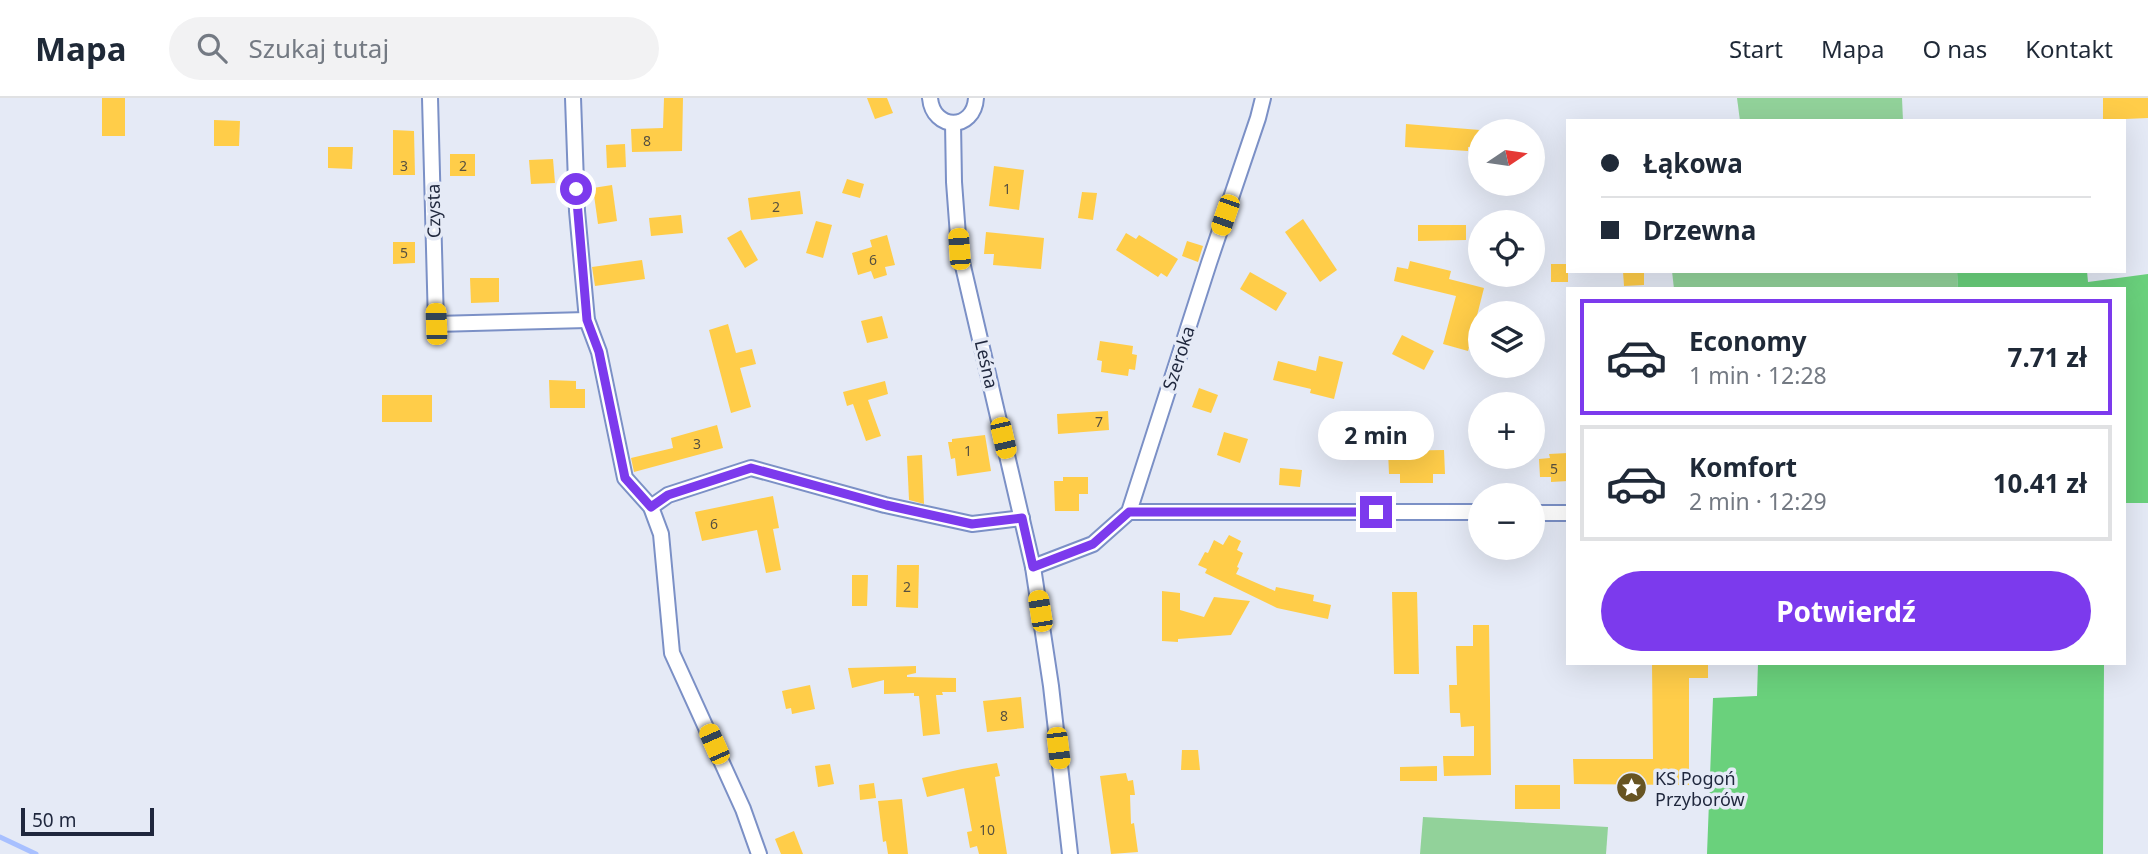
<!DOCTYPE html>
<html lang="pl">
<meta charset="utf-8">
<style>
:root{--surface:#fff;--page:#f2f2f3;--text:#1f2937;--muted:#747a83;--line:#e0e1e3;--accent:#7c3aed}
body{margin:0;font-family:"Noto Sans",sans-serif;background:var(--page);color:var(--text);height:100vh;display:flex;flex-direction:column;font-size:26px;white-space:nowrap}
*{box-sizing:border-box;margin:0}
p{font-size:23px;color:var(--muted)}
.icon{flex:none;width:38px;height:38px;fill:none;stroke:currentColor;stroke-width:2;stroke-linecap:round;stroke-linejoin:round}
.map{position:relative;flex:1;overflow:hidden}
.details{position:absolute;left:1566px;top:189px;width:560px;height:378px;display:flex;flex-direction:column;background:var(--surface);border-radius:0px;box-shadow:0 7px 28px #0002}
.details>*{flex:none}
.top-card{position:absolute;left:1566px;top:21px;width:560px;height:154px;border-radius:0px;box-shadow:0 7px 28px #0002;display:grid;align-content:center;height:154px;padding:0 35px;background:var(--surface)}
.needle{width:46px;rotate:77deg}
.fabs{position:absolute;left:1468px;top:21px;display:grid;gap:14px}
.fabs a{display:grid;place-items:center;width:77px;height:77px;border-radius:50%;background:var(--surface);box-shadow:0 7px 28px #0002;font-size:35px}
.scale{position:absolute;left:21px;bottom:18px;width:133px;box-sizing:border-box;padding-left:7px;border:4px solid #1f273d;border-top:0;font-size:19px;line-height:24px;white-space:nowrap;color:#1f273d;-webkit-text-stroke:5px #e5eaf6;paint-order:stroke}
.end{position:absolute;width:32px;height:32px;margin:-16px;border:9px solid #7c3aed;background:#fff;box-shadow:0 0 0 4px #fff}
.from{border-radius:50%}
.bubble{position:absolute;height:49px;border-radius:24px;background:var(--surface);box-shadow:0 7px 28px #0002;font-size:23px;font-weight:700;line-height:49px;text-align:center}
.car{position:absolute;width:21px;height:42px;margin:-21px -10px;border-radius:9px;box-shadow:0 0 5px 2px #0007;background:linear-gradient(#f5c518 24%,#345 0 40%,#f5c518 0 76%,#345 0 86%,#f5c518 0)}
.top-card b{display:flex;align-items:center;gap:24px;height:66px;font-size:26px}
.top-card b+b{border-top:2px solid var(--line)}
.top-card i{width:18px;height:18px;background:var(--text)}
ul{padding:12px 0 0;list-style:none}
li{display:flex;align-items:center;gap:21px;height:116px;margin:0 14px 10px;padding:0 21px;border:4px solid var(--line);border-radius:0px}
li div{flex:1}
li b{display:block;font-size:26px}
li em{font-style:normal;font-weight:700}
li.active{border-color:var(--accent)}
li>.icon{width:63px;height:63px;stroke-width:1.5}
.primary-button{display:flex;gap:14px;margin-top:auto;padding:14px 35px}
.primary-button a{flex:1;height:80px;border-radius:42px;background:var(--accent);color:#fff;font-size:28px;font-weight:700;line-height:80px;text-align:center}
header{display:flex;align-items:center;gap:42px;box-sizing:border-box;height:98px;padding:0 35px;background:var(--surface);border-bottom:2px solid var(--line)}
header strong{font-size:33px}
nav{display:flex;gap:38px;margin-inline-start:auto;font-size:24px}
.search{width:490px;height:63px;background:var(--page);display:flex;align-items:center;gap:18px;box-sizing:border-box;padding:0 24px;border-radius:38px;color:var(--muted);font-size:26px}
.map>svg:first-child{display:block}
.green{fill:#92d29a}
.forest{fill:#6ad17c}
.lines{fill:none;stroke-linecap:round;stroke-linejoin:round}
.stream{stroke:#a8c0ff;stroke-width:5}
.building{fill:#ffcd49}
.minor-casing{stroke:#7b90c6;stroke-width:18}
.minor{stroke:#fff;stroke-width:14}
.route{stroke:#7c3aed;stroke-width:9}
.labels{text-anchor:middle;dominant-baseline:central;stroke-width:7;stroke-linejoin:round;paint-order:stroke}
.number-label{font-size:14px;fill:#575040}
.street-label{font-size:18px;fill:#1f273d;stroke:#e5eaf6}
.poi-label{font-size:18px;fill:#1f273d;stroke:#e5eaf6;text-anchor:start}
</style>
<header>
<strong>Mapa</strong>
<div class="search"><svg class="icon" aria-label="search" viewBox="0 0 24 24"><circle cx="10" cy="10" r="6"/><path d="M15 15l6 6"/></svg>Szukaj tutaj</div>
<nav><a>Start</a><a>Mapa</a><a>O nas</a><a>Kontakt</a></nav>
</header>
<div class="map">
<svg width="2148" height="756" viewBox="0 0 2148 756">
<rect width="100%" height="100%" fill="#e5eaf6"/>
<!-- green -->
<g class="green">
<path d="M1737,0H1902L1903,23H1740Z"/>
<path d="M1672,173H1957L1958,191H1674Z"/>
<path d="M1423,719L1608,729L1606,756H1420Z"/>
</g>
<!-- forest -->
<g class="forest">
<path d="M1957,173H2087L2088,184L2148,176V405H2125L2124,191H1958Z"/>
<path d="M1758,565H2104L2103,756H1707L1713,600L1757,598Z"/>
</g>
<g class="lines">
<!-- stream -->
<path class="stream" d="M0,739L36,756"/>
</g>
<!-- building -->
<g class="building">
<rect x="102" y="0" width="23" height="38"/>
<path d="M664,0H683L682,53L632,54L631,31L663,30Z"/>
<path d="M867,0H887L893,15L875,21Z"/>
<path d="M2103,0H2148V20L2103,22Z"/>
<path d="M214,22L240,23L239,48H214Z"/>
<path d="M1406,26L1480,32V50L1468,49V53L1405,49Z"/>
<path d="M393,32L414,33L415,77H393Z"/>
<path d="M625,46L626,69L607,70L606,47Z"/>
<path d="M328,49H353L352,71L328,70Z"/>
<rect x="450" y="56" width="25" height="22"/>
<path d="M553,61L555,85L531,86L529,62Z"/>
<path d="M994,68L1024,72L1019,112L989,108Z"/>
<path d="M847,81L864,86L860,100L842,95Z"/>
<path d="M612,87L617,123L598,126L593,90Z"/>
<path d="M800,93L803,116L751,122L748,100Z"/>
<path d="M1082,94L1097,95L1093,122L1078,120Z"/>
<path d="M681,117L683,135L651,138L649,120Z"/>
<path d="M1303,121L1337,172L1320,184L1285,134Z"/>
<path d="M816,123L832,127L823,160L806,155Z"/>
<path d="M1418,127H1466V142L1418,143Z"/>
<path d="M741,132L758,162L745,170L727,140Z"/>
<path d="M986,134L1044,140L1041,171L993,167L994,156H984Z"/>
<path d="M1126,135L1136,141L1139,137L1178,161L1167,179L1161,175L1158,179L1116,152Z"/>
<path d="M887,137L895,167L885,169L887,177L874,181L871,173L858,177L852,155L872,149L870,142Z"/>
<path d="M1187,143L1203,148L1198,164L1182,158Z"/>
<path d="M393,144H415V165L393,166Z"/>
<path d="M642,162L645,181L595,188L592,169Z"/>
<path d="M1410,163L1451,173L1449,181L1484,190L1468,253L1443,246L1456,198L1394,183L1397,169L1408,171Z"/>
<rect x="1551" y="166" width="17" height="18"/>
<path d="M1623,173H1644V187L1624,188Z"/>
<path d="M1250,174L1287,195L1276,213L1240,191Z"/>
<path d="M470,180H499V204L471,205Z"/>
<path d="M882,218L888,240L867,245L861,223Z"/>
<path d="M728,226L736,255L752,251L756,266L740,270L751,309L731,315L709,232Z"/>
<path d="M1402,237L1434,253L1424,272L1392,256Z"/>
<path d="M1100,243L1133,248L1132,256L1137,257L1135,272L1129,271L1128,278L1101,274L1102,263L1097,262Z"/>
<path d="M1319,258L1343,264L1334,301L1310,295L1311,291L1273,282L1278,263L1316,273Z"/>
<path d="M549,282L576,283V291H585V310H550Z"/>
<path d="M885,283L888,296L868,302L881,338L866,343L853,306L847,308L843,294Z"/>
<path d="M1199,290L1218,297L1211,315L1192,309Z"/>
<rect x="382" y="297" width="50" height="27"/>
<path d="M1108,313L1109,332L1058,336L1057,316Z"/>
<path d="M717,327L723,350L634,374L631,360L673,350L671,340Z"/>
<path d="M1224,334L1248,341L1240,365L1217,357Z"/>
<path d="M985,337L991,373L957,378L955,360L951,361L948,344H952V341Z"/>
<path d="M1444,352L1445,376H1433V385H1400V376H1389L1388,353Z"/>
<path d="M1568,355V383L1551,384V379H1540L1539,361L1550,360L1549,356Z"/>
<path d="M922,357L924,406L909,402L907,358Z"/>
<path d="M1280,370L1302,372L1300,389L1279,387Z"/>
<path d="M1063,379H1088V396H1079V413H1055L1054,383H1063Z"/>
<path d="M773,398L779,430L773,431L781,472L766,475L757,432L702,443L695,414Z"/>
<path d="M1229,437L1241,443L1237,452L1243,455L1237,469L1239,470L1236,476L1275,493L1276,489L1314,497L1313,503L1331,507L1328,521L1277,510L1205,475L1207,471L1198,467L1205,454L1208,455L1214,442L1223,447Z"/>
<path d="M897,467H919L918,510L896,509Z"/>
<path d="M852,477H868L867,508H852Z"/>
<path d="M1162,493L1180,495V512L1204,519L1214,499L1250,503L1231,537L1178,541V544L1162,543Z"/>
<path d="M1392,494H1417L1419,576H1394Z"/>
<path d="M1473,527H1489L1491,677L1444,678L1443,658H1474V628L1461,629L1460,615H1450L1449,587H1457L1456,548H1473Z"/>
<path d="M1652,565H1708V580H1689V687L1574,686L1573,661H1653Z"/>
<path d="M916,568V575L907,577V579L956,580V594H942L943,597H936L940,636L923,638L919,598H914V595L884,596V582L852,590L848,570Z"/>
<path d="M810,587L815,611L792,616L791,610L786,611L782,593Z"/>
<path d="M1021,599L1024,630L987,634L983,603Z"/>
<path d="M1182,652H1198L1200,672H1181Z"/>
<path d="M997,665L1000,678L995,679L1007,756H979L977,748L970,750L967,734L972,733L964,690L927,699L922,680L962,671Z"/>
<path d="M830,666L834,686L818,689L815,668Z"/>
<path d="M1437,668V683H1400V669Z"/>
<path d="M1126,675L1128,683L1133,682L1135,697H1130L1131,726L1134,725L1138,754L1111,756L1100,678Z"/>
<path d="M874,685L876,700L860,702L859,687Z"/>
<rect x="1515" y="687" width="45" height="24"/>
<path d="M902,701L908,756H888L886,743L883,744L878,703Z"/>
<path d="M794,733L803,756H781L775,741Z"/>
</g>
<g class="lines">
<defs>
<g id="minor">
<path d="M430,0L436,226L587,222"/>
<path d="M573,0L577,113L587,222L599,254L625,380L651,409L661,436L672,555L743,711L759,756"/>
<path d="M930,0C933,33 974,33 976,0"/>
<path d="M953,25L954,84L959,151L1033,469L1051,588L1070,756"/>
<path d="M651,409L668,397L751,370L885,407L972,426L1022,420"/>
<path d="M1129,414H1480"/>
<path d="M1533,415H1568"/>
<path d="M1033,469L1093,446L1129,414L1209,165L1258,20L1263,0"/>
</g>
</defs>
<!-- minor casing -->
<use href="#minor" class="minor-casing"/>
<!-- minor -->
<use href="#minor" class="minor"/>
</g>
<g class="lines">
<!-- route -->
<path class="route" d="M576,91L587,222L599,254L625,380L651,409L668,397L751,370L886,407L972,426L1022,420L1033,469L1093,446L1129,414H1376"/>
</g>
<!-- icons -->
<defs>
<symbol id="sight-disc" viewBox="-11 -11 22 22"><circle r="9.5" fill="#675422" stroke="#e5eaf6"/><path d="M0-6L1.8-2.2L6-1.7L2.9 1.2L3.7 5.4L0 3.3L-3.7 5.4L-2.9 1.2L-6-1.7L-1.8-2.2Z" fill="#fff"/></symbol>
</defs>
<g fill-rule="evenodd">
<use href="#sight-disc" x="1614" y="672" width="35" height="35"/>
</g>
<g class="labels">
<!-- number labels -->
<g class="number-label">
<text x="647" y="42">8</text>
<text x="404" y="67">3</text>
<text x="463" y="67">2</text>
<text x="1007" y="90">1</text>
<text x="776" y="108">2</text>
<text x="404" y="154">5</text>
<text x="873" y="161">6</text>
<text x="1099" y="323">7</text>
<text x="697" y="345">3</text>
<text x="968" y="352">1</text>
<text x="1554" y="370">5</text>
<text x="714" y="425">6</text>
<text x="907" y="488">2</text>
<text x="1004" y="617">8</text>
<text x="987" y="731">10</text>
</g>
<!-- street labels -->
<g class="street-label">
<text transform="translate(433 113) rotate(-91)">Czysta</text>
<text transform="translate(1178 260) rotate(-72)">Szeroka</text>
<text transform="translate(987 266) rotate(77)">Leśna</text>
</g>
<!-- poi labels -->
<g class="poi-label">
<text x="1655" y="680">KS Pogoń<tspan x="1655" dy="21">Przyborów</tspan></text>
</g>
</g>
</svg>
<div class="fabs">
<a><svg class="needle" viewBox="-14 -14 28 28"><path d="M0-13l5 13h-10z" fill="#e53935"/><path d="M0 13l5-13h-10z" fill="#747a83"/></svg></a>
<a><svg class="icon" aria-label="locate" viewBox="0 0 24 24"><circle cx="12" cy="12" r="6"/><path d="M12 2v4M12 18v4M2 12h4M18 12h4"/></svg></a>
<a><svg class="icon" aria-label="layers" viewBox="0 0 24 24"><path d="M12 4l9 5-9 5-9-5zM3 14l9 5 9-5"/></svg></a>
<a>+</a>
<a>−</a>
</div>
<div class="scale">50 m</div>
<i class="end from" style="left:576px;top:91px"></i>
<i class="end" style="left:1376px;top:414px"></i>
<div class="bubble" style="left:1318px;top:313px;width:116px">2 min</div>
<i class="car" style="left:1225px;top:117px;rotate:199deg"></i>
<i class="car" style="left:959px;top:151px;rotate:356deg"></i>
<i class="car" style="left:436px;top:226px;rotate:358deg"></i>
<i class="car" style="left:1003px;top:340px;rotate:167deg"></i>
<i class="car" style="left:1040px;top:513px;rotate:351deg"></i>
<i class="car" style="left:714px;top:646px;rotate:336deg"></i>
<i class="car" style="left:1058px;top:650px;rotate:173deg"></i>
<div class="top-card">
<b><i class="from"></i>Łąkowa</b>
<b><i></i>Drzewna</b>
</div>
<section class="details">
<ul>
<li class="active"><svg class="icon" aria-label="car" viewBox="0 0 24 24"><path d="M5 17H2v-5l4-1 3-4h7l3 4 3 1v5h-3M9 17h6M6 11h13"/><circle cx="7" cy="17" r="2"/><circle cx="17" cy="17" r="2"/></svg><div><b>Economy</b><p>1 min · 12:28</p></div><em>7.71 zł</em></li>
<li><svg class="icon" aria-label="car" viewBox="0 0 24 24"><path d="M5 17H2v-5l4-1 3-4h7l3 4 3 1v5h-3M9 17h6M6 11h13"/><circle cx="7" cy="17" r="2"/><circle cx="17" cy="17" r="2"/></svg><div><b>Komfort</b><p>2 min · 12:29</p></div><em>10.41 zł</em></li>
</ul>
<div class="primary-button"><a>Potwierdź</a></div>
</section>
</div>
